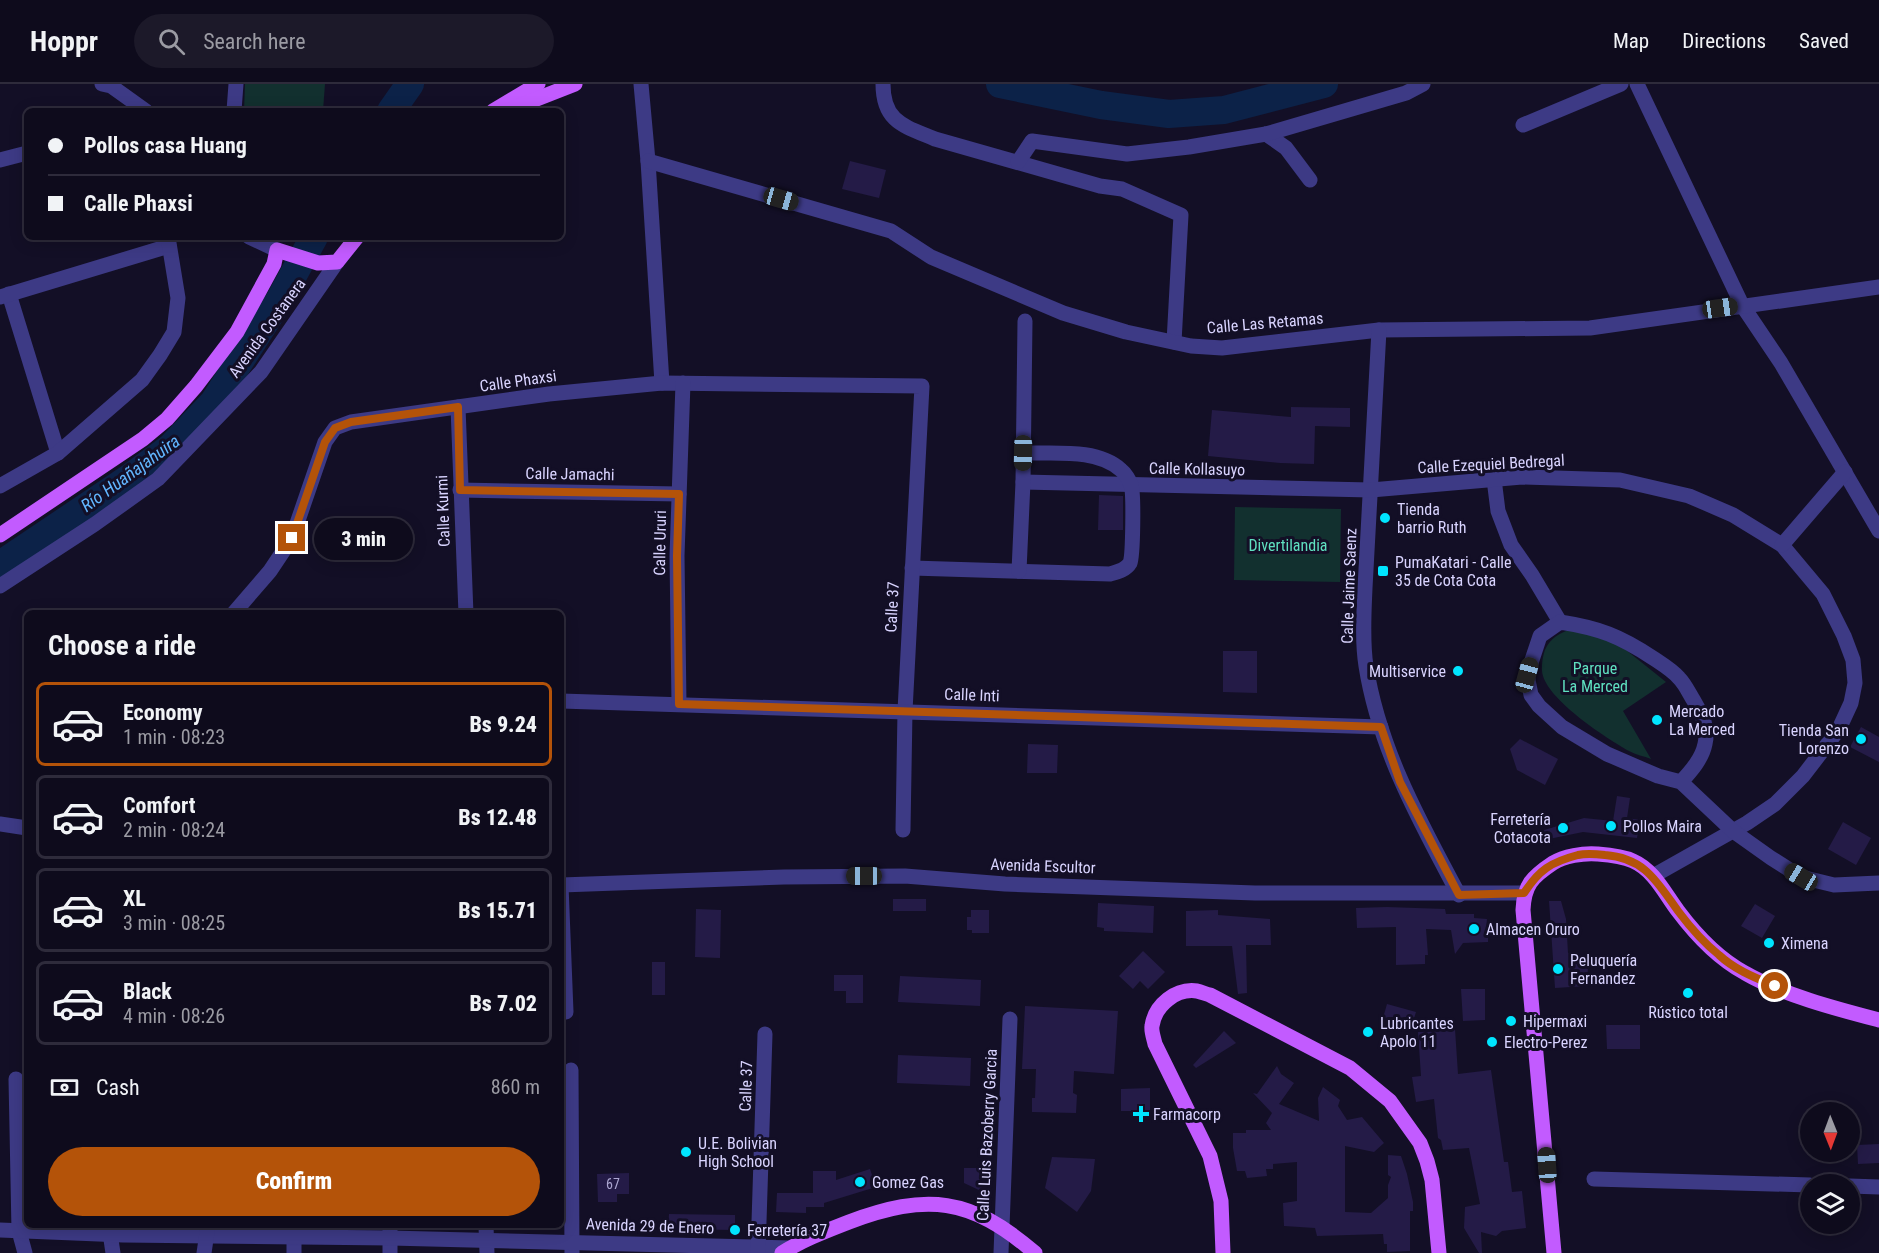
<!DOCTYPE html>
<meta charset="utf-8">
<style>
:root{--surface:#0e0b1c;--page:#1c1929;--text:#f1f3f6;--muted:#9b9ba3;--line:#2e2b3b;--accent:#b45309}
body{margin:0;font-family:"Roboto Condensed",sans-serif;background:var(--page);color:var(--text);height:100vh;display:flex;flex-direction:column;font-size:22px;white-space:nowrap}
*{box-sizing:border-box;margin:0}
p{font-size:20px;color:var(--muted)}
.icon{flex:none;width:33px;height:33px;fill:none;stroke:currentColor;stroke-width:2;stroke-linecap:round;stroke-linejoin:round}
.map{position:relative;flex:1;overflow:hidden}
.panel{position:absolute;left:24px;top:526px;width:540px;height:618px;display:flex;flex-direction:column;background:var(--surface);border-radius:9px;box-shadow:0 3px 15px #0003,0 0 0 2px var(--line)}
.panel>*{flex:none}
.guide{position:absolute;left:24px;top:24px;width:540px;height:132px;border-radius:9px;box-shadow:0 3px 15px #0003,0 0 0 2px var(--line);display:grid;align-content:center;height:132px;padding:0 24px;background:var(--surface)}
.needle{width:39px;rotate:179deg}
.tools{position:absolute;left:1800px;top:1018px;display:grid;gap:12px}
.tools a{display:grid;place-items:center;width:60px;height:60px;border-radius:50%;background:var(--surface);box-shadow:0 3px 15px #0003,0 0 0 2px var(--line);font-size:30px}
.end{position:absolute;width:27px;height:27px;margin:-14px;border:8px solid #b45309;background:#fff;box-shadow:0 0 0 3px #fff}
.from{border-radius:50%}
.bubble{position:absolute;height:42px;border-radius:21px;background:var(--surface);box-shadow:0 3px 15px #0003,0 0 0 2px var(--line);font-size:20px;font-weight:800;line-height:42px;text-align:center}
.car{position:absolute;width:18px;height:36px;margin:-18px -9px;border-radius:8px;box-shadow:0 0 4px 2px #0007;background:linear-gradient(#222 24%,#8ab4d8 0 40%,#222 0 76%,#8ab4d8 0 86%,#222 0)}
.guide b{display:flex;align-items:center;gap:21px;height:57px;font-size:22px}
.guide b+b{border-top:2px solid var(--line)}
.guide i{width:15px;height:15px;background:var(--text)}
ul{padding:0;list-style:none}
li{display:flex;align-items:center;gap:18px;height:84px;margin:0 12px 9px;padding:0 12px;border:3px solid var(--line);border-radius:9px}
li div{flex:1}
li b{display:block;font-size:22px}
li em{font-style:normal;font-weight:800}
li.on{border-color:var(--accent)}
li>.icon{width:54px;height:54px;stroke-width:1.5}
h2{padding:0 24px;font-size:27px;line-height:72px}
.pay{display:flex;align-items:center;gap:15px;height:66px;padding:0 24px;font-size:22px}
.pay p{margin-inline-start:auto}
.action{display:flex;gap:12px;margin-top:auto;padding:12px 24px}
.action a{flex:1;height:69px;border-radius:36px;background:var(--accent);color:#fff;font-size:24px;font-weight:800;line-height:69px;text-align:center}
header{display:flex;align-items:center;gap:36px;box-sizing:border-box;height:84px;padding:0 30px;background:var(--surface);border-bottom:2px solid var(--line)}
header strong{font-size:28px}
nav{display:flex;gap:33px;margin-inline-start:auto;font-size:21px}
.search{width:420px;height:54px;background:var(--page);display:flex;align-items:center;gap:15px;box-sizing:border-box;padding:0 21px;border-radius:33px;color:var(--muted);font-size:22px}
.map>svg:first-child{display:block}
.green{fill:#12302f}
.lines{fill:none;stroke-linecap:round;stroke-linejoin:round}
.river{stroke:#0c2248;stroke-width:28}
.building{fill:#241b47}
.minor{stroke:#3d3a85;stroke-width:15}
.major{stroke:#c25bff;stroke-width:15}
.route{stroke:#b45309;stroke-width:8}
.poi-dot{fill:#00e5ff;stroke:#130f26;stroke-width:2}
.labels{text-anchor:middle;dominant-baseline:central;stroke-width:6;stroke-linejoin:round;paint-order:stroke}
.number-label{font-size:14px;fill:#aca6d1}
.street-label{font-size:16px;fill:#d9d4ff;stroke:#130f26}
.poi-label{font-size:16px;fill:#d9d4ff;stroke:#130f26;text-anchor:start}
.park-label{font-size:16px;fill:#5fe0c0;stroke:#130f26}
.water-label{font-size:18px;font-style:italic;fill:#62b6ff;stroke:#130f26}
</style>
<header>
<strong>Hoppr</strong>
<div class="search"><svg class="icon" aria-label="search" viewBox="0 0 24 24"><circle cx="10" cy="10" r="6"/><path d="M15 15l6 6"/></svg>Search here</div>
<nav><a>Map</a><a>Directions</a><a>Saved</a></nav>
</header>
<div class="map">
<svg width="1879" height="1169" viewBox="0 0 1879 1169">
<rect width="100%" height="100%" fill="#130f26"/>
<!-- green -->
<g class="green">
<path d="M245,0H325L323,27H244Z"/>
<path d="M1235,423L1341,425L1340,498L1234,496Z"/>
<path d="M1579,543L1611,554L1666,598L1623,627L1651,675C1644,672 1636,671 1629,667C1606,654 1551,618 1543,592C1541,586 1542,576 1544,569C1549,553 1563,547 1579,543Z"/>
</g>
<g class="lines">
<!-- river -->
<g class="river">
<path d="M1000,0L1101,21L1169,30L1224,26L1324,0"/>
<path d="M391,27L410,0"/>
<path d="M0,481L132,392L171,363L213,319L280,215L314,153"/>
</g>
</g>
<!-- building -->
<g class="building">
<path d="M850,77L886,86L879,114L842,105Z"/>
<path d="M1291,323L1350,324V343L1315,342L1314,380L1280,379L1208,372L1212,326L1291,333Z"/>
<path d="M1099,411L1123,412V446H1098Z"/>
<path d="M1223,567H1257V609L1223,608Z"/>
<path d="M1861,643L1879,653V678L1850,663Z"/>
<path d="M1520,655L1558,675L1545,701L1517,686L1510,665Z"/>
<path d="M1028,660L1058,661L1057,689H1027Z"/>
<path d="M1617,712L1630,714L1627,734L1640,736L1637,754L1583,748L1544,756L1541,747L1584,734L1613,737Z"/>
<path d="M1843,738L1871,754L1856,781L1828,765Z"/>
<rect x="893" y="815" width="33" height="12"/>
<path d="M1549,817H1561L1566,835L1568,869H1572V872H1579L1580,878H1585V883H1588L1587,902L1555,904Z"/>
<path d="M1098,819L1154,822L1153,849L1104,847V844L1097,843Z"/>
<path d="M1755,820L1775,832L1762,854L1741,842Z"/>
<path d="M1387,823L1445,825L1446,830H1474V834L1487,835L1486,845L1488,846V858L1463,859L1455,870L1451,846L1426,845L1428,871H1425V880L1396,881V843L1357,844L1356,824Z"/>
<path d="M696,825L721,826L720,874L695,873Z"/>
<path d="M971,826H989V849H972V846H967V833H971Z"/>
<path d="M1218,826V831L1270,835L1271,861H1246L1247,909L1238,910L1232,862H1186V827Z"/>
<path d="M1143,867L1165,888L1148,905L1140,897L1133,905L1119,892Z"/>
<rect x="652" y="878" width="13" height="33"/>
<path d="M834,891H863V919H846V907H834Z"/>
<path d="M900,892L981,896L980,922L898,918Z"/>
<path d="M1461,905H1485V936L1463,937Z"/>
<path d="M1387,920L1416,928L1412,941L1383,934Z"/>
<path d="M1025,922L1118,927L1114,990L1074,987L1073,1009L1077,1011L1076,1029L1032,1028V1014H1035L1036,985H1022Z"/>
<path d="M1606,941H1640V965H1607Z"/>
<path d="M1455,945L1458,990L1491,986L1504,1078H1508L1512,1108L1522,1107L1526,1144L1502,1147L1496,1152L1481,1148L1482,1169H1479L1464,1144L1465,1123L1480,1120L1469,1064L1443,1066L1441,1056L1438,1054L1434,1015L1416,1018L1412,993L1421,992L1418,948Z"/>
<path d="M1224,947L1236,959L1196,984L1193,981Z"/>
<path d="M898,971L971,974L970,1002L897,999Z"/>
<path d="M1277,982L1281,990L1294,999L1279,1020L1319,1037L1318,1014L1323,1003L1340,1016L1338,1022L1347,1036L1362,1033L1384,1059L1374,1068L1345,1062V1128L1371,1129L1388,1114V1101L1391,1093L1388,1091V1071L1401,1072L1407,1090L1413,1118V1127H1410V1167L1387,1168V1160H1384L1383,1150L1317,1152L1315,1144L1284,1142L1283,1119L1297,1117V1078L1273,1080V1085H1266L1267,1092L1247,1094L1245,1087H1237L1233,1064V1049H1246V1046H1271L1266,1039L1272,1029L1253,1009L1257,1010Z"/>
<path d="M1150,1004V1027H1121V1005Z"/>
<path d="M1879,1060V1079L1858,1080L1857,1061Z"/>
<path d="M1052,1073L1095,1075L1091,1107L1077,1128L1045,1104Z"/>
<path d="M964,1084H989V1102L981,1107L964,1099Z"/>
<path d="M870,1085L876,1103L824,1119V1123H806V1129L776,1128L777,1109H813V1087H836V1096Z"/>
<path d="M629,1089V1110H617V1118H598L597,1090Z"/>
<path d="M669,1130L735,1131V1146L668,1145Z"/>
</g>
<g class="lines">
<!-- minor -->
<g class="minor">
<path d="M102,0L111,2L146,27"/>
<path d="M641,0L648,77L662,299"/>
<path d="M883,0C883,38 904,42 935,55L1100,102L1122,105L1181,131L1174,258"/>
<path d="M1637,0L1742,221L1781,279L1879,447"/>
<path d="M234,27L236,0"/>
<path d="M1523,41L1621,0"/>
<path d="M1266,50L1286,64L1310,96"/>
<path d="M0,76L27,69"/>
<path d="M648,77L891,147L931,173L1063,229L1126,248L1191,262L1222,264L1379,246L1590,244L1879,203"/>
<path d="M1018,78L1032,57L1127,70L1189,63L1266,50L1406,9L1423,0"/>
<path d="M249,153L277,166"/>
<path d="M9,210L58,369"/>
<path d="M0,213L169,162"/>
<path d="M1379,246L1365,504C1364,529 1362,557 1366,582C1379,665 1420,738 1459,811"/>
<path d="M458,323L466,530"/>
<path d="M1494,395L1498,427L1511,461L1532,491L1560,538"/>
<path d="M1023,398L1371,406L1522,393L1620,396L1689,412L1733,431L1782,461L1823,510L1844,552L1853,576L1855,599L1851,619L1839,645L1803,692L1775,720L1747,739L1653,792"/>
<path d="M0,402L58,369L142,296L160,271L174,248L178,214L168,153"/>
<path d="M460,406L679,410"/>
<path d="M1782,461L1845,388"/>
<path d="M912,484L1110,490C1117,488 1126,486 1130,479C1133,472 1134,409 1131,401C1130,397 1125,389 1121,386C1097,364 1054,370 1023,369"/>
<path d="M1019,487L1023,398L1025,237"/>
<path d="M0,502L95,440L158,395L261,288L337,178"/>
<path d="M233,530L270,487L292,454L325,358L335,344L351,338L549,310L662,299L922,302L905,627L903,746"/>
<path d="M561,617L1381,643"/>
<path d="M679,620L677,472L683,299"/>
<path d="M1681,698C1691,687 1702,675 1705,660C1709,643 1702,631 1694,617C1689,609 1685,600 1679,594C1672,586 1662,580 1653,574C1620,552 1599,544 1560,538L1540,552L1527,591L1531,611L1539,622L1562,643L1607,670L1658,692L1681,698L1733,747L1771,774L1801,793L1834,801L1879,799"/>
<path d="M0,740L27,744"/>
<path d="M566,928L561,801L784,793L905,792L1005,800L1255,809H1524"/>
<path d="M571,986L572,1169"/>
<path d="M16,995L19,1147L25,1169"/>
<path d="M1594,1095L1810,1101"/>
<path d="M1850,1102L1879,1103"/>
<path d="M109,1142L113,1169"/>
<path d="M294,1142V1169"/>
<path d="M390,1142V1169"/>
<path d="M486,1142L487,1169"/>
<path d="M0,1146L123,1151L390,1154L790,1164"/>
<path d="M204,1169L208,1142"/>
<path d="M758,1169L765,950"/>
<path d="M1001,1169L1010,935"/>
</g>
<!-- major -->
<g class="major">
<path d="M493,27L538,0"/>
<path d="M506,27L575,0"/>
<path d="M0,451L143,355L167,335L196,302L237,248L274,180L277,166L318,179L337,178L357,153"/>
<path d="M782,1169C802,1156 826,1147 849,1138C927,1109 970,1113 1035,1169"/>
<path d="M1223,1169L1221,1117L1210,1072L1155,960C1154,955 1151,947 1152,942C1155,921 1176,904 1197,907C1201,908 1206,910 1210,911L1350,984L1390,1017L1420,1059L1427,1077L1432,1096L1439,1169"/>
<path d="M1554,1169L1523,826C1524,801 1532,793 1553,779C1564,772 1583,769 1597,770C1609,771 1622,772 1633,777C1654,786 1665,810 1678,827C1696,851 1719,875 1745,889C1783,911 1837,925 1879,936"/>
</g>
</g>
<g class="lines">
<!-- route -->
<path class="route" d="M292,454L325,358L335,344L351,338L458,323L460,406L679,410L677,472L679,620L1381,643L1400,698L1459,811L1524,809C1539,786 1551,778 1578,771C1587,769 1596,770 1605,771C1645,774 1657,798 1678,827C1690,843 1704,859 1719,871C1735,886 1756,894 1775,902"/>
</g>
<!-- markers -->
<g class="poi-dot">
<circle cx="1385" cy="434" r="6"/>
<rect x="1377" y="481" width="12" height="12" rx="3"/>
<circle cx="1458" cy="587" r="6"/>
<circle cx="1657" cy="636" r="6"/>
<circle cx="1861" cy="655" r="6"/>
<circle cx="1611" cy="742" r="6"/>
<circle cx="1563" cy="744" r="6"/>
<circle cx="1474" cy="845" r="6"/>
<circle cx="1769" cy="859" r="6"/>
<circle cx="1558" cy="885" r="6"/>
<circle cx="1688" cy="909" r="6"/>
<circle cx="1511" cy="937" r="6"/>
<circle cx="1368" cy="948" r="6"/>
<circle cx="1492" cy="958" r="6"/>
<path d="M1138 1021h6v6h6v6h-6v6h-6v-6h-6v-6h6z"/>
<circle cx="686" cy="1068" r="6"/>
<circle cx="860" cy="1098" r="6"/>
<circle cx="735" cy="1146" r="6"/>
</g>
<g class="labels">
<!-- number labels -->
<g class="number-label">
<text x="613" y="1100">67</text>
</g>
<!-- street labels -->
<g class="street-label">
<text transform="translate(1265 239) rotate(-5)">Calle Las Retamas</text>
<text transform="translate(267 244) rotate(-54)">Avenida Costanera</text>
<text transform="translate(518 297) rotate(-8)">Calle Phaxsi</text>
<text transform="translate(1491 380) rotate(-3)">Calle Ezequiel Bedregal</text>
<text transform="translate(1197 385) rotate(1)">Calle Kollasuyo</text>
<text transform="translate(570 390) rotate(1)">Calle Jamachi</text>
<text transform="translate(443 427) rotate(-92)">Calle Kurmi</text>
<text transform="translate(660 459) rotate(-89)">Calle Ururi</text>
<text transform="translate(1349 502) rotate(-88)">Calle Jaime Saenz</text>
<text transform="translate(892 523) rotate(-87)">Calle 37</text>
<text transform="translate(972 611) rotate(2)">Calle Inti</text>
<text transform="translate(1043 782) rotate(2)">Avenida Escultor</text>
<text transform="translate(746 1002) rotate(-88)">Calle 37</text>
<text transform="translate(987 1051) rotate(-87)">Calle Luis Bazoberry Garcia</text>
<text transform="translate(650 1142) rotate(2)">Avenida 29 de Enero</text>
</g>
<!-- poi labels -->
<g class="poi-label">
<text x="1397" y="425">Tienda<tspan x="1397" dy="18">barrio Ruth</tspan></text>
<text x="1395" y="478">PumaKatari - Calle<tspan x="1395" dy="18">35 de Cota Cota</tspan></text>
<text x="1446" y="587" text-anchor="end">Multiservice</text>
<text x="1669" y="627">Mercado<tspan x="1669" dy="18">La Merced</tspan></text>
<text x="1849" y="646" text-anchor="end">Tienda San<tspan x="1849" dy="18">Lorenzo</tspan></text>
<text x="1551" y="735" text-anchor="end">Ferretería<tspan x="1551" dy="18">Cotacota</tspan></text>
<text x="1623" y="742">Pollos Maira</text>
<text x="1486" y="845">Almacen Oruro</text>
<text x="1781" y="859">Ximena</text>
<text x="1570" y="876">Peluquería<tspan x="1570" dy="18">Fernandez</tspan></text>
<text x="1688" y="928" text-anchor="middle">Rústico total</text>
<text x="1523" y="937">Hipermaxi</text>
<text x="1380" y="939">Lubricantes<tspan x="1380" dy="18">Apolo 11</tspan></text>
<text x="1504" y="958">Electro-Perez</text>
<text x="1153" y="1030">Farmacorp</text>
<text x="698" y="1059">U.E. Bolivian<tspan x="698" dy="18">High School</tspan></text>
<text x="872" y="1098">Gomez Gas</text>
<text x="747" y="1146">Ferretería 37</text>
</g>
<!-- park labels -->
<g class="park-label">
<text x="1288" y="461">Divertilandia</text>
<text x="1595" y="584">Parque<tspan x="1595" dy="18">La Merced</tspan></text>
</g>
<!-- water labels -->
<g class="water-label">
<text transform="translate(130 389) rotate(-36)">Río Huañajahuira</text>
</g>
</g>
</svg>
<div class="tools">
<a><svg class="needle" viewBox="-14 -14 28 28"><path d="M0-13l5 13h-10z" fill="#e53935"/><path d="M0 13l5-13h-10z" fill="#9b9ba3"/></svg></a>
<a><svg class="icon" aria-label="layers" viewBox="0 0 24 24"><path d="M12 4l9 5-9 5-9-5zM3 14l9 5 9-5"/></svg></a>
</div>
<i class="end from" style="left:1775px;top:902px"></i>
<i class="end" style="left:292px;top:454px"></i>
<div class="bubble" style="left:314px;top:434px;width:99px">3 min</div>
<i class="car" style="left:781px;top:115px;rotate:106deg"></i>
<i class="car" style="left:1720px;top:224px;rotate:82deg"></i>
<i class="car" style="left:1023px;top:369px;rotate:181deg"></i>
<i class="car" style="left:1527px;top:591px;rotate:15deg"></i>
<i class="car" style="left:864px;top:792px;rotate:270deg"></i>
<i class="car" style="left:1801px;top:793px;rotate:301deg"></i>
<i class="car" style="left:1547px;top:1081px;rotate:356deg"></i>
<div class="guide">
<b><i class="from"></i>Pollos casa Huang</b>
<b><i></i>Calle Phaxsi</b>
</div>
<section class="panel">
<h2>Choose a ride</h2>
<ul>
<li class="on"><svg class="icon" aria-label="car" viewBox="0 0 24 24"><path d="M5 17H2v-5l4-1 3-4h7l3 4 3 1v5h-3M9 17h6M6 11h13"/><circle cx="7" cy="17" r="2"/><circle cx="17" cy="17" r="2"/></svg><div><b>Economy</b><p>1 min · 08:23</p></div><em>Bs 9.24</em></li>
<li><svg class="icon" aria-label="car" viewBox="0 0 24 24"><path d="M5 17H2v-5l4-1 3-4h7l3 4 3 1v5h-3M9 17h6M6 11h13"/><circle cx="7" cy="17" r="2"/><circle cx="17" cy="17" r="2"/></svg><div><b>Comfort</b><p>2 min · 08:24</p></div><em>Bs 12.48</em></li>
<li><svg class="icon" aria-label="car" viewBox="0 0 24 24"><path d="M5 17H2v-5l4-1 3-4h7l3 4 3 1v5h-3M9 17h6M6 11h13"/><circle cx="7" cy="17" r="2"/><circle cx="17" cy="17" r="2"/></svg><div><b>XL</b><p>3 min · 08:25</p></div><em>Bs 15.71</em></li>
<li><svg class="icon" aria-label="car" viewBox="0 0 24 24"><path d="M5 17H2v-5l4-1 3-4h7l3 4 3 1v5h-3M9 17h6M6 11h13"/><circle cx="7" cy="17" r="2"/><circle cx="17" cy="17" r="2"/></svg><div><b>Black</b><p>4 min · 08:26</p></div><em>Bs 7.02</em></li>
</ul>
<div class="pay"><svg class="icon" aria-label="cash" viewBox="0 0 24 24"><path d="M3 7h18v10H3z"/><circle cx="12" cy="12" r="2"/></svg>Cash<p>860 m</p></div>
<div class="action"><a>Confirm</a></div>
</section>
</div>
